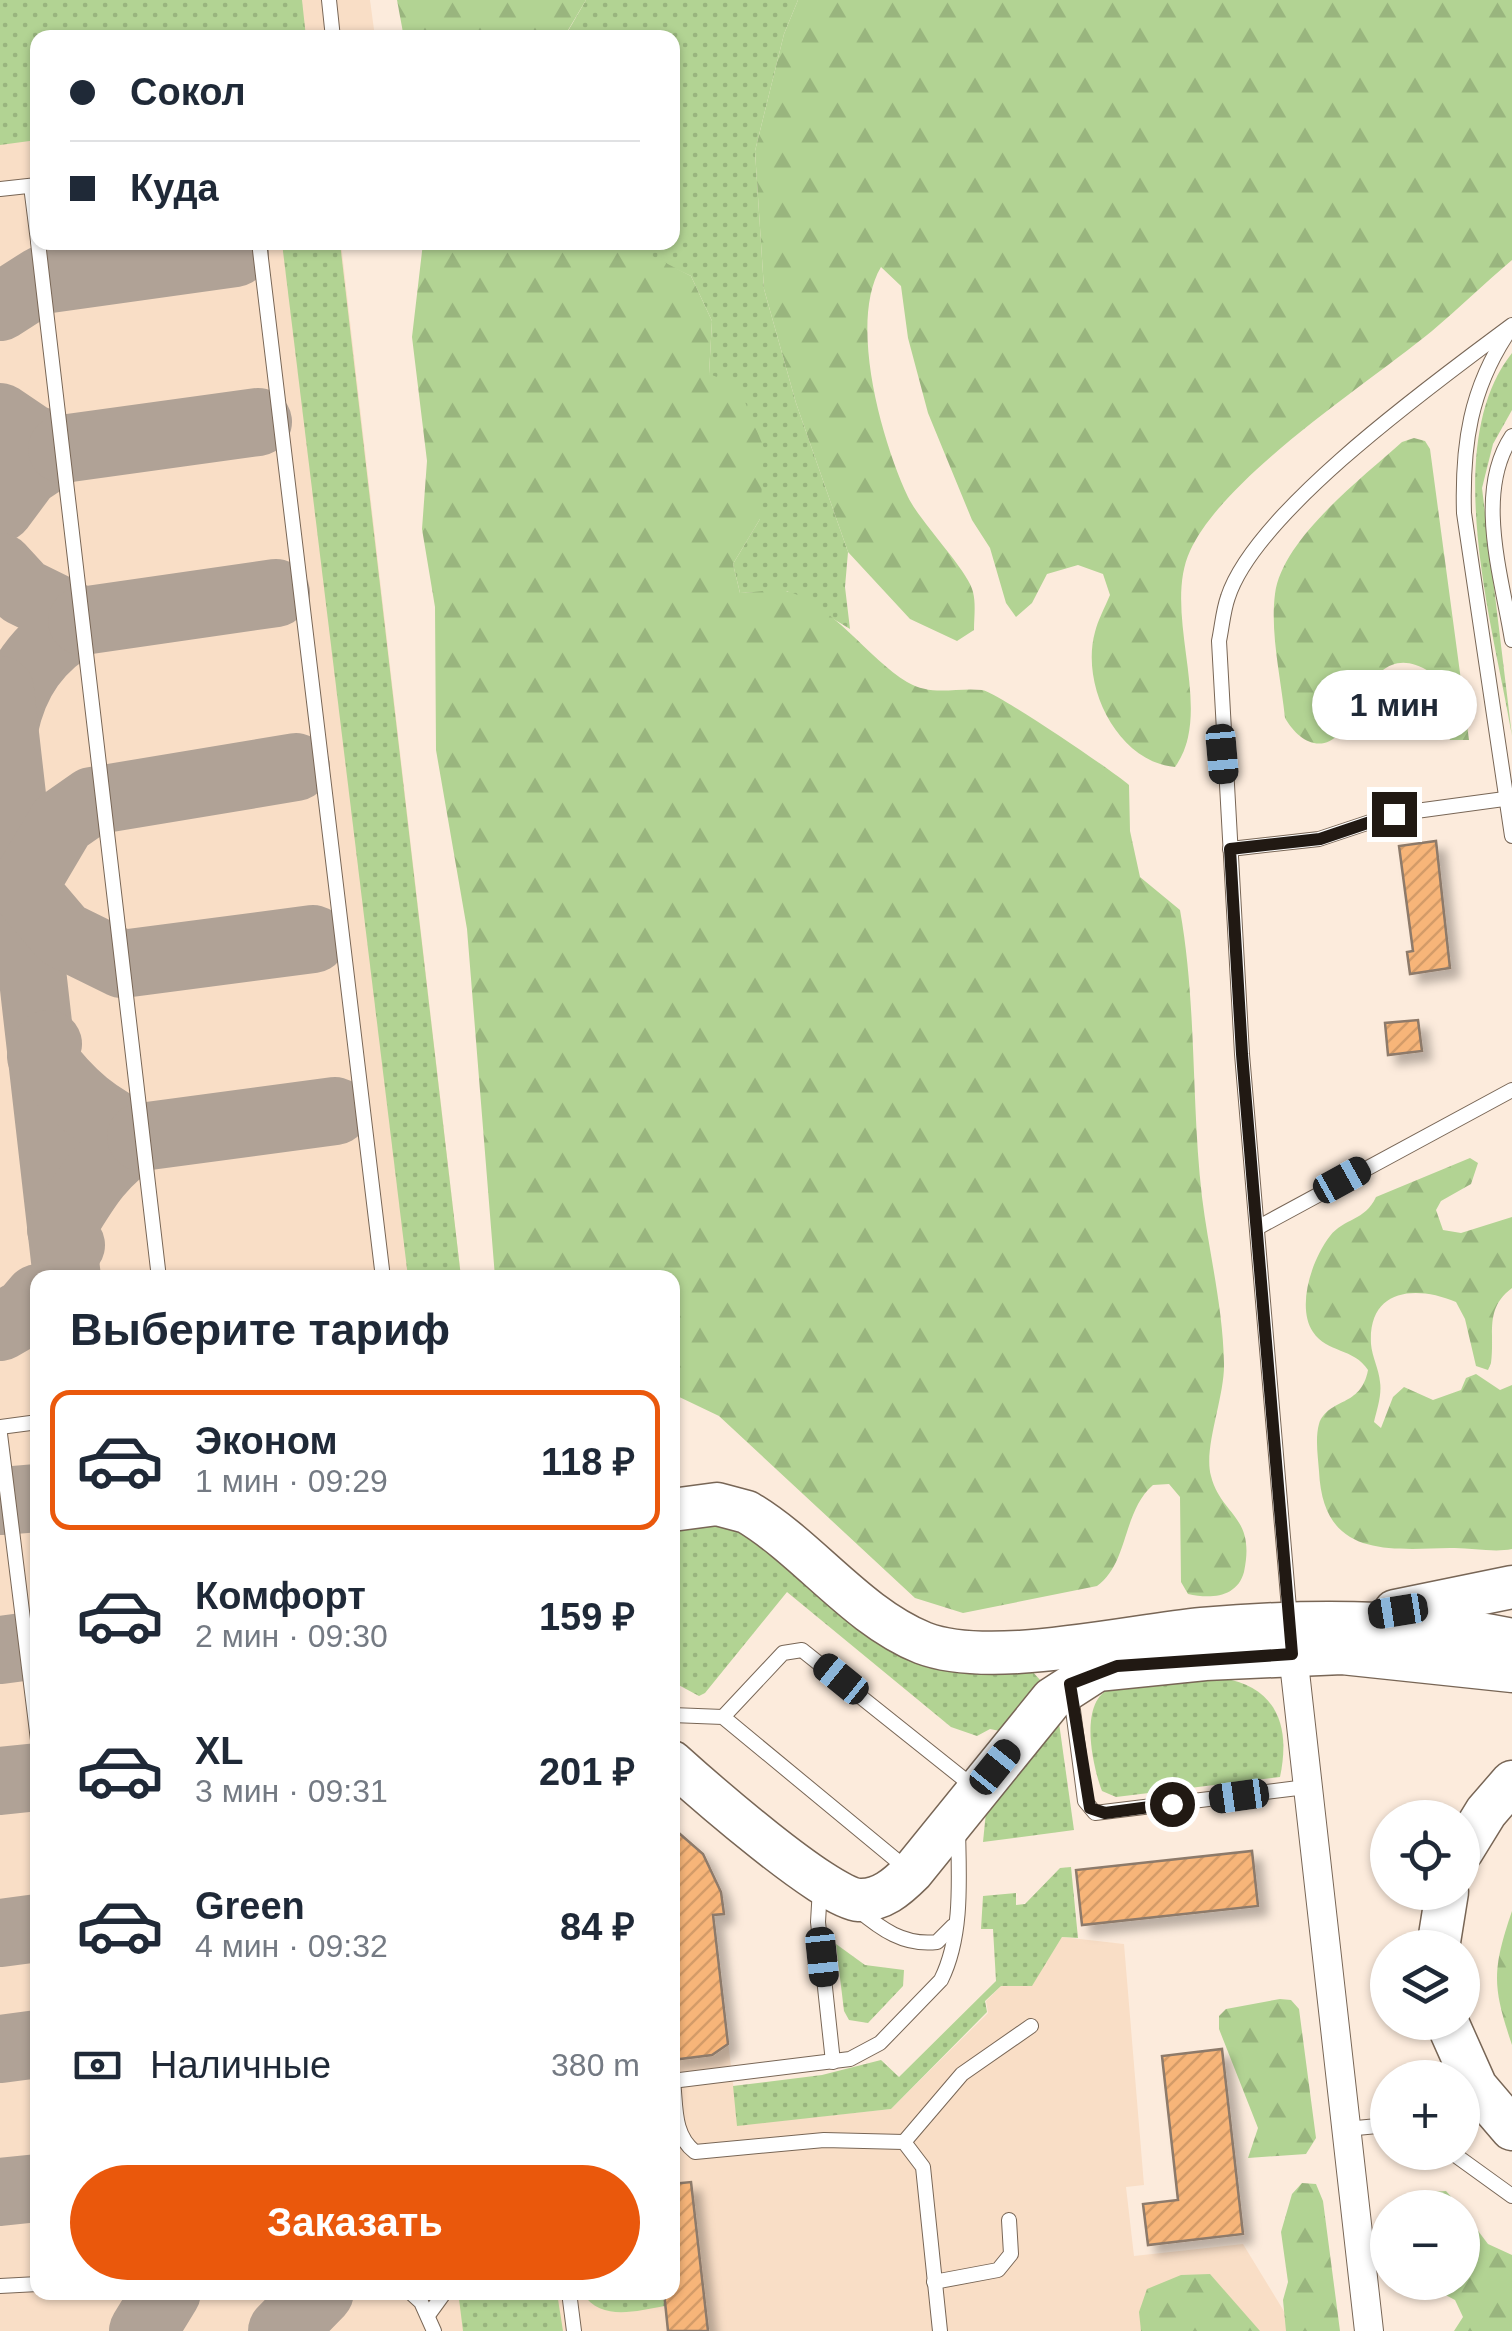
<!DOCTYPE html>
<html lang="ru">
<meta charset="utf-8">
<style>
:root{--surface:#fff;--page:#f6f6f7;--text:#1f2937;--muted:#747a83;--line:#e0e1e3;--accent:#ea580c}
body{margin:0;font-family:Arial,sans-serif;background:var(--page);color:var(--text);height:100vh;display:flex;flex-direction:column;font-size:38px;white-space:nowrap}
*{box-sizing:border-box;margin:0}
p{font-size:32px;color:var(--muted)}
.icon{flex:none;width:55px;height:55px;fill:none;stroke:currentColor;stroke-width:2;stroke-linecap:round;stroke-linejoin:round}
.map{position:relative;flex:1;overflow:hidden}
.side{position:absolute;left:30px;top:1270px;width:650px;height:1030px;display:flex;flex-direction:column;background:var(--surface);border-radius:20px;box-shadow:0 2px 8px #0004}
.side>*{flex:none}
.banner{position:absolute;left:30px;top:30px;width:650px;height:220px;border-radius:20px;box-shadow:0 2px 8px #0004;display:grid;align-content:center;height:220px;padding:0 40px;background:var(--surface)}
.tools{position:absolute;left:1370px;top:1800px;display:grid;gap:20px}
.tools a{display:grid;place-items:center;width:110px;height:110px;border-radius:50%;background:var(--surface);box-shadow:0 2px 8px #0004;font-size:50px}
.end{position:absolute;width:45px;height:45px;margin:-22px;border:12px solid #211913;background:#fff;box-shadow:0 0 0 5px #fff}
.from{border-radius:50%}
.bubble{position:absolute;height:70px;border-radius:35px;background:var(--surface);box-shadow:0 2px 8px #0004;font-size:32px;font-weight:800;line-height:70px;text-align:center}
.car{position:absolute;width:30px;height:60px;margin:-30px -15px;border-radius:12px;box-shadow:0 0 8px 2px #0007;background:linear-gradient(#222 24%,#8ab4d8 0 40%,#222 0 76%,#8ab4d8 0 86%,#222 0)}
.banner b{display:flex;align-items:center;gap:35px;height:95px;font-size:38px}
.banner b+b{border-top:2px solid var(--line)}
.banner i{width:25px;height:25px;background:var(--text)}
ul{padding:0;list-style:none}
li{display:flex;align-items:center;gap:30px;height:140px;margin:0 20px 15px;padding:0 20px;border:5px solid transparent;border-radius:20px}
li div{flex:1}
li b{display:block;font-size:38px}
li em{font-style:normal;font-weight:800}
li.current{border-color:var(--accent)}
li>.icon{width:90px;height:90px;stroke-width:1.5}
h2{padding:0 40px;font-size:45px;line-height:120px}
.pay{display:flex;align-items:center;gap:25px;height:110px;padding:0 40px;font-size:38px}
.pay p{margin-inline-start:auto}
.cta{display:flex;gap:20px;margin-top:auto;padding:20px 40px}
.cta a{flex:1;height:115px;border-radius:60px;background:var(--accent);color:#fff;font-size:40px;font-weight:800;line-height:115px;text-align:center}
.map>svg:first-child{display:block}
.built{fill:#f9dec6}
.grass{fill:url(#grass-dots)}
.forest{fill:url(#forest-firs)}
.lines{fill:none;stroke-linecap:round;stroke-linejoin:round}
.taxiway{stroke:#b0a296;stroke-width:68}
.building{fill:url(#building-hatch);stroke:#8d7a6a;stroke-width:2.5;filter:url(#shadow)}
.lane-casing{stroke:#786656;stroke-width:16}
.street-casing{stroke:#786656;stroke-width:30}
.primary-casing{stroke:#786656;stroke-width:45}
.lane{stroke:#fff;stroke-width:14}
.street{stroke:#fff;stroke-width:28}
.primary{stroke:#fff;stroke-width:42}
.route{stroke:#211913;stroke-width:12}
</style>
<div class="map">
<svg width="1512" height="2331" viewBox="0 0 1512 2331">
<defs>
<pattern id="grass-dots" width="8" height="8" patternUnits="userSpaceOnUse" patternTransform="scale(2.5)"><rect width="8" height="8" fill="#b2d393"/><path d="M2 2h.1M6 6h.1" fill="none" stroke="#99b57e" stroke-width="1.8" stroke-linecap="round"/></pattern>
<pattern id="forest-firs" width="22" height="20" patternUnits="userSpaceOnUse" patternTransform="scale(2.5)"><rect width="22" height="20" fill="#b2d393"/><path d="M5 1l3.5 6h-7zM16 11l3.5 6h-7z" fill="#99b57e"/></pattern>
<pattern id="building-hatch" width="6" height="6" patternUnits="userSpaceOnUse" patternTransform="scale(2.5)"><rect width="6" height="6" fill="#f7b579"/><path d="M-1 1l2-2M0 6l6-6M5 7l2-2" fill="none" stroke="#d39b68"/></pattern>
<filter id="shadow"><feDropShadow dx="9" dy="9" stdDeviation="5" flood-color="#0004"/></filter>
</defs>
<rect width="100%" height="100%" fill="#fcebdc"/>
<!-- built -->
<path class="built" d="M0,0H370L375,37L38,38V242L341,243L461,1277L38,1278V2292H672L673,1829L703,1854L721,1892L724,1914L713,1916L738,2125L891,2109L988,2013L986,2001L1001,1986L1032,1985L1062,1937L1124,1944L1144,2185L1126,2187L1134,2256L1243,2244L1296,2331H0Z"/>
<!-- grass -->
<g class="grass">
<path d="M0,0H302L306,37L38,38L37,140L0,145Z"/>
<path d="M586,0H798L784,34L755,151L764,289L796,403L848,552L845,587L850,629L787,591L740,593L733,564L760,519L709,374L712,321L691,276L627,246L672,242V38H564Z"/>
<path d="M282,243H340L461,1277H408Z"/>
<path d="M1512,353V410L1493,444L1482,488L1512,736C1494,628 1439,445 1512,353Z"/>
<path d="M744,1521L892,1640L1031,1670L1041,1681L1005,1732L990,1729L977,1736L951,1727L787,1592L705,1693L699,1696L673,1682L672,1528Z"/>
<path d="M1222,1678C1276,1687 1291,1725 1280,1777L1116,1797L1102,1791C1092,1765 1078,1699 1112,1688Z"/>
<path d="M1059,1723L1074,1830L983,1842L987,1802Z"/>
<path d="M1071,1867L1078,1938L1062,1937L1032,1986H1001L985,2001L987,2012L891,2109L737,2126L733,2086L822,2075L881,2060L899,2077L996,1981L993,1929H981L983,1896L1016,1893V1905L1025,1904L1060,1868Z"/>
<path d="M836,1944L865,1965L904,1970L903,1986L868,2023L849,2020L844,2011Z"/>
<path d="M464,2293H557L563,2331H463L459,2299Z"/>
<path d="M582,2293H664L665,2306C635,2311 602,2322 582,2293Z"/>
</g>
<!-- forest -->
<g class="forest">
<path d="M397,0H586L564,37L404,38Z"/>
<path d="M798,0H1512V260C1485,283 1459,308 1432,331C1366,385 1225,475 1190,551C1161,614 1216,711 1175,767C1118,762 1080,686 1095,632C1098,620 1105,607 1110,595L1103,574L1078,565L1047,574L1032,603L1016,617L1006,603L990,548L972,520L928,413L908,338L901,286L881,267C848,322 882,442 908,497C920,522 970,573 973,592C976,604 974,618 974,630L957,641L910,619L848,552L796,403L764,289L755,151L784,34Z"/>
<path d="M423,243H627L691,276L712,321L709,374L738,385L764,448L760,519L733,564L740,593C754,593 772,588 786,591C829,601 870,660 907,682C932,697 956,687 982,690C997,692 1113,771 1129,785L1130,831L1140,877L1180,910C1197,1005 1191,1101 1202,1197C1209,1253 1223,1307 1224,1363C1225,1397 1203,1448 1211,1476C1221,1516 1256,1515 1244,1572C1237,1598 1210,1599 1188,1594L1181,1582L1180,1497L1169,1484L1153,1485C1122,1512 1129,1563 1097,1586L963,1613L915,1598L719,1416L673,1394L672,1278L495,1277L467,929L436,750L435,607L422,529L427,461L412,337Z"/>
<path d="M1414,438L1425,441L1430,449L1469,740H1450L1430,672C1376,638 1362,708 1340,733C1320,755 1297,739 1285,718C1281,679 1270,633 1275,594C1282,539 1362,478 1402,442Z"/>
<path d="M1470,1158L1478,1163L1471,1184L1441,1201L1436,1210L1443,1230L1461,1233L1512,1217V1288C1484,1309 1495,1333 1491,1363L1488,1370L1476,1366L1465,1319L1456,1302C1415,1285 1368,1289 1371,1344C1372,1357 1379,1369 1380,1382C1382,1395 1377,1409 1374,1422L1381,1428L1393,1397L1404,1387L1433,1400L1461,1390L1466,1378L1476,1374L1500,1390L1512,1385V1549C1492,1553 1470,1547 1450,1548C1383,1550 1323,1556 1319,1471C1318,1457 1315,1438 1319,1424C1329,1397 1361,1408 1368,1370C1354,1348 1327,1353 1313,1332C1296,1307 1312,1259 1330,1236C1344,1218 1365,1221 1376,1197Z"/>
<path d="M1512,1911V2045C1492,1986 1492,1970 1512,1911Z"/>
<path d="M1280,1999L1291,2000L1299,2009L1316,2138L1306,2154L1248,2158L1258,2128L1219,2029V2016L1226,2009Z"/>
<path d="M1302,2183L1316,2184L1323,2201L1340,2331H1286L1283,2300L1288,2282L1281,2232L1292,2194Z"/>
<path d="M1446,2191L1460,2207H1428L1431,2192Z"/>
<path d="M1463,2211L1488,2244L1512,2255V2331H1454L1463,2317L1455,2300L1438,2291L1435,2283L1462,2282Z"/>
<path d="M1210,2274L1260,2331H1141L1139,2312L1147,2289L1181,2275Z"/>
</g>
<g class="lines">
<!-- taxiway -->
<g class="taxiway">
<path d="M0,307L42,280L235,253"/>
<path d="M0,417L31,438L62,449L26,473L0,508"/>
<path d="M62,449L258,422"/>
<path d="M0,567L23,592L82,621C38,646 14,680 4,729"/>
<path d="M82,621L276,593"/>
<path d="M0,690L67,1278"/>
<path d="M296,767L92,801L62,822L23,888L63,935L122,964L313,939"/>
<path d="M48,1044L41,1056C70,1095 97,1118 141,1137C101,1160 84,1191 61,1229L71,1245"/>
<path d="M141,1137L335,1111"/>
<path d="M0,1327L26,1312L38,1298"/>
<path d="M0,1501L38,1498"/>
<path d="M0,1650L38,1645"/>
<path d="M0,1781L38,1777"/>
<path d="M0,1933L38,1928"/>
<path d="M0,2049L38,2044"/>
<path d="M0,2192L38,2188"/>
<path d="M143,2331L167,2292"/>
<path d="M282,2331L320,2292"/>
</g>
</g>
<!-- building -->
<g class="building">
<path d="M1436,841L1450,968L1410,974L1407,952L1413,951L1399,846Z"/>
<path d="M1418,1020L1422,1051L1388,1055L1385,1023Z"/>
<path d="M672,1827L703,1854L721,1892L724,1914L713,1915L728,2044L712,2055L672,2060Z"/>
<path d="M1252,1851L1258,1906L1082,1925L1076,1870Z"/>
<path d="M1222,2049L1243,2234L1148,2245L1143,2204L1178,2200L1162,2056Z"/>
<path d="M691,2182L708,2331H668L664,2292H672V2184Z"/>
</g>
<g class="lines">
<defs>
<g id="lane">
<path d="M329,0L333,38"/>
<path d="M31,186L38,241"/>
<path d="M0,189L37,185"/>
<path d="M38,242L159,1278"/>
<path d="M259,242L383,1278"/>
<path d="M1509,331C1470,389 1462,445 1464,513L1512,836"/>
<path d="M1512,436C1474,493 1502,577 1512,640"/>
<path d="M1230,849L1319,839L1394,814L1512,798"/>
<path d="M1257,1228L1512,1090"/>
<path d="M0,1427L38,1422"/>
<path d="M0,1434L38,1740"/>
<path d="M1290,1620L1242,1054L1219,641C1222,627 1223,611 1228,597C1256,511 1437,381 1512,325"/>
<path d="M1071,1695L1085,1801L1095,1813L1306,1787"/>
<path d="M672,1715L723,1717L907,1869"/>
<path d="M723,1717L783,1653L802,1650L975,1788"/>
<path d="M820,1888L818,1922L833,2062"/>
<path d="M857,1909C881,1929 904,1946 937,1942L953,1926"/>
<path d="M673,2080C676,2107 673,2135 695,2152L824,2140L904,2142L923,2167L940,2331"/>
<path d="M672,2081L850,2059L880,2043L941,1980C963,1936 959,1878 958,1830"/>
<path d="M1346,2129L1388,2125"/>
<path d="M904,2142L962,2074L1031,2026"/>
<path d="M1451,2152L1512,2196"/>
<path d="M934,2282L998,2270L1011,2254L1009,2220"/>
<path d="M0,2286L38,2284"/>
<path d="M410,2292L421,2302L434,2331"/>
<path d="M569,2292L574,2331"/>
<path d="M429,2314L445,2292"/>
</g>
<path id="street" d="M1293,1654L1369,2331"/>
<g id="primary">
<path d="M672,1510L717,1504L747,1512C809,1549 856,1616 923,1643C991,1669 1127,1636 1202,1629C1304,1620 1411,1619 1512,1640"/>
<path d="M1395,1611L1512,1587"/>
<path d="M672,1762C702,1789 826,1898 859,1900C881,1901 897,1887 912,1872L1052,1699L1097,1670L1205,1659L1342,1653L1512,1671"/>
<path d="M1462,1851L1486,1812L1512,1782"/>
<path d="M1438,1948L1447,1892"/>
<path d="M1447,2022L1476,2087L1512,2129"/>
</g>
</defs>
<!-- lane casing -->
<use href="#lane" class="lane-casing"/>
<!-- street casing -->
<use href="#street" class="street-casing"/>
<!-- primary casing -->
<use href="#primary" class="primary-casing"/>
<!-- lane -->
<use href="#lane" class="lane"/>
<!-- street -->
<use href="#street" class="street"/>
<!-- primary -->
<use href="#primary" class="primary"/>
</g>
<g class="lines">
<!-- route -->
<path class="route" d="M1172,1804L1105,1813L1090,1808L1070,1684L1117,1666L1292,1654L1242,1054L1230,849L1320,839L1394,814"/>
</g>
</svg>
<div class="tools">
<a><svg class="icon" aria-label="locate" viewBox="0 0 24 24"><circle cx="12" cy="12" r="6"/><path d="M12 2v4M12 18v4M2 12h4M18 12h4"/></svg></a>
<a><svg class="icon" aria-label="layers" viewBox="0 0 24 24"><path d="M12 4l9 5-9 5-9-5zM3 14l9 5 9-5"/></svg></a>
<a>+</a>
<a>−</a>
</div>
<i class="end from" style="left:1172px;top:1804px"></i>
<i class="end" style="left:1394px;top:814px"></i>
<div class="bubble" style="left:1312px;top:670px;width:165px">1 мин</div>
<i class="car" style="left:1222px;top:754px;rotate:175deg"></i>
<i class="car" style="left:1342px;top:1180px;rotate:61deg"></i>
<i class="car" style="left:1398px;top:1611px;rotate:261deg"></i>
<i class="car" style="left:841px;top:1679px;rotate:309deg"></i>
<i class="car" style="left:995px;top:1767px;rotate:39deg"></i>
<i class="car" style="left:1239px;top:1796px;rotate:262deg"></i>
<i class="car" style="left:822px;top:1957px;rotate:174deg"></i>
<div class="banner">
<b><i class="from"></i>Сокол</b>
<b><i></i>Куда</b>
</div>
<section class="side">
<h2>Выберите тариф</h2>
<ul>
<li class="current"><svg class="icon" aria-label="car" viewBox="0 0 24 24"><path d="M5 17H2v-5l4-1 3-4h7l3 4 3 1v5h-3M9 17h6M6 11h13"/><circle cx="7" cy="17" r="2"/><circle cx="17" cy="17" r="2"/></svg><div><b>Эконом</b><p>1 мин · 09:29</p></div><em>118 ₽</em></li>
<li><svg class="icon" aria-label="car" viewBox="0 0 24 24"><path d="M5 17H2v-5l4-1 3-4h7l3 4 3 1v5h-3M9 17h6M6 11h13"/><circle cx="7" cy="17" r="2"/><circle cx="17" cy="17" r="2"/></svg><div><b>Комфорт</b><p>2 мин · 09:30</p></div><em>159 ₽</em></li>
<li><svg class="icon" aria-label="car" viewBox="0 0 24 24"><path d="M5 17H2v-5l4-1 3-4h7l3 4 3 1v5h-3M9 17h6M6 11h13"/><circle cx="7" cy="17" r="2"/><circle cx="17" cy="17" r="2"/></svg><div><b>XL</b><p>3 мин · 09:31</p></div><em>201 ₽</em></li>
<li><svg class="icon" aria-label="car" viewBox="0 0 24 24"><path d="M5 17H2v-5l4-1 3-4h7l3 4 3 1v5h-3M9 17h6M6 11h13"/><circle cx="7" cy="17" r="2"/><circle cx="17" cy="17" r="2"/></svg><div><b>Green</b><p>4 мин · 09:32</p></div><em>84 ₽</em></li>
</ul>
<div class="pay"><svg class="icon" aria-label="cash" viewBox="0 0 24 24"><path d="M3 7h18v10H3z"/><circle cx="12" cy="12" r="2"/></svg>Наличные<p>380 m</p></div>
<div class="cta"><a>Заказать</a></div>
</section>
</div>
